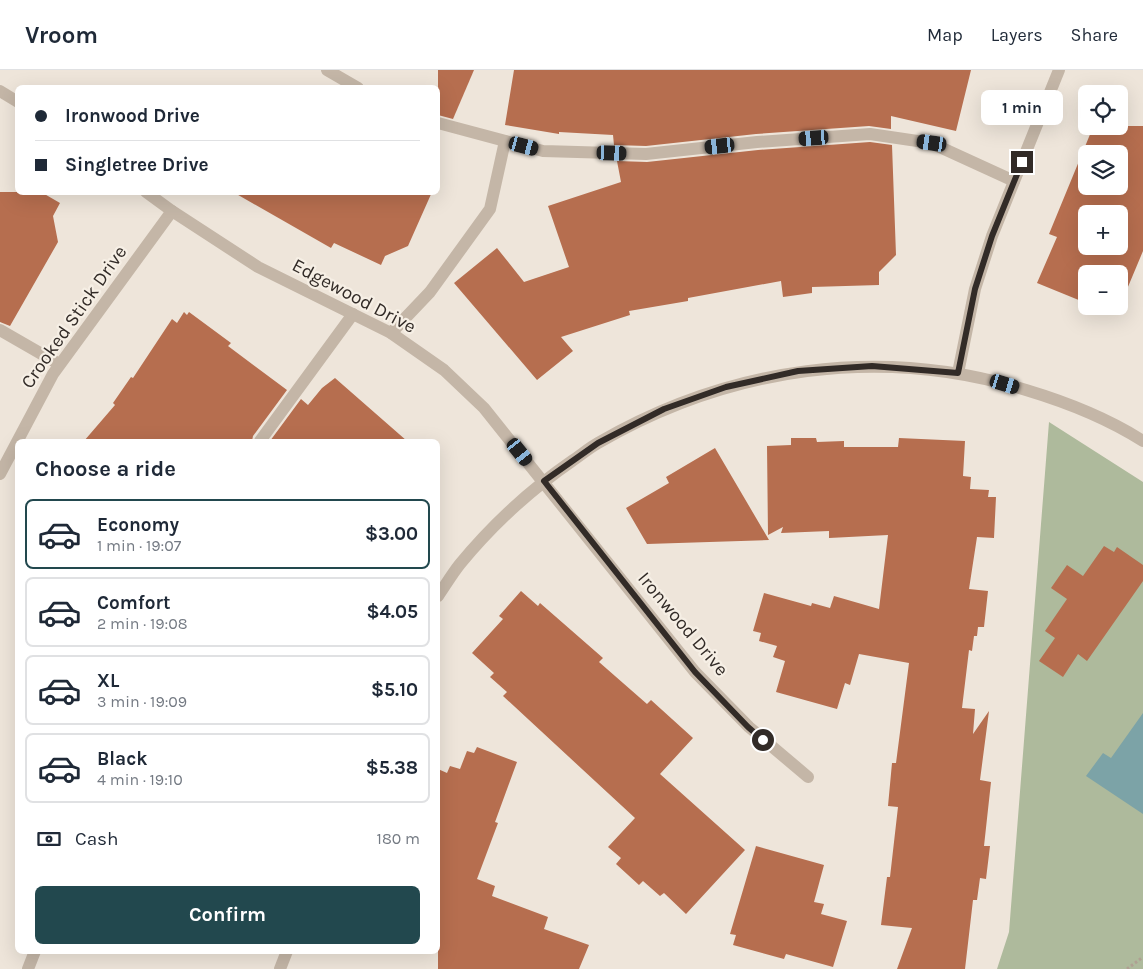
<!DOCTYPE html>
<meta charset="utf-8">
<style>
:root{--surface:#fff;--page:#f2f2f3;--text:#1f2937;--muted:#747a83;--line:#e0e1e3;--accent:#22484e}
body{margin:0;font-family:Karla,sans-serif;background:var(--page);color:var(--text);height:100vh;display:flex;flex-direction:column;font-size:19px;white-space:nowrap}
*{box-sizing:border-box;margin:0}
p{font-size:16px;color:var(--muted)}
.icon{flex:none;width:28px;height:28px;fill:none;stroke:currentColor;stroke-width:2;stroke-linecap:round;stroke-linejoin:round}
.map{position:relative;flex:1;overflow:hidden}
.panel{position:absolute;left:15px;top:369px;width:425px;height:515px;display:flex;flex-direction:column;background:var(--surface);border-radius:8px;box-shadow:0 5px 20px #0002}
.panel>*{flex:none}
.banner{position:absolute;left:15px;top:15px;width:425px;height:110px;border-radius:8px;box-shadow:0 5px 20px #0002;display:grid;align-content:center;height:110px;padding:0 20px;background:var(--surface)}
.buttons{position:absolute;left:1078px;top:15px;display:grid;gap:10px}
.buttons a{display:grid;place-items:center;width:50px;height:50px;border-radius:8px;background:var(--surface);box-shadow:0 5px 20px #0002;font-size:25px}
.end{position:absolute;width:22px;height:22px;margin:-11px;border:6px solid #322b27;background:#fff;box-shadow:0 0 0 2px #fff}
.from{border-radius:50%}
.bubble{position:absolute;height:35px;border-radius:8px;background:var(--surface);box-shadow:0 5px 20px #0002;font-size:16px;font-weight:700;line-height:35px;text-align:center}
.car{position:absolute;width:15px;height:30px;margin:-15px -8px;border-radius:6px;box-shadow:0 0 4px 1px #0007;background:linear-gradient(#222 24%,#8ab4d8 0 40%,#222 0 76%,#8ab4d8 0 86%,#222 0)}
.banner b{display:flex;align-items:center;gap:18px;height:48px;font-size:19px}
.banner b+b{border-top:1px solid var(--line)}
.banner i{width:12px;height:12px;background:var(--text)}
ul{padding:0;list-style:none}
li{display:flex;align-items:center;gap:15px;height:70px;margin:0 10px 8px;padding:0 10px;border:2px solid var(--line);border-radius:8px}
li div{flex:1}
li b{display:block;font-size:19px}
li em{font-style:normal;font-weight:700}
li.current{border-color:var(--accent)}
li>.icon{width:45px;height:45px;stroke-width:1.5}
h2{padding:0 20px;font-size:22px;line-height:60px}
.pay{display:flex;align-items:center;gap:12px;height:55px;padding:0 20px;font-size:19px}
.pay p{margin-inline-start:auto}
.action{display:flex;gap:10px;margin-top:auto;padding:10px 20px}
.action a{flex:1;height:58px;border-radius:8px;background:var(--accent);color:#fff;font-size:20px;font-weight:700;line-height:58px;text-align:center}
header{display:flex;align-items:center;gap:30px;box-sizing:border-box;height:70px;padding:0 25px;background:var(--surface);border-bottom:1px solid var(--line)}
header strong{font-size:24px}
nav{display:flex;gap:28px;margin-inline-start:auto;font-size:18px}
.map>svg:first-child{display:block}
.green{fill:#aeba9c}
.water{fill:#7ca3a7}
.building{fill:#b66e4f;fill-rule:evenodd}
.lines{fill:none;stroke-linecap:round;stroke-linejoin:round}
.path{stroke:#afa092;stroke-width:3;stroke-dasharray:2.5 2.5;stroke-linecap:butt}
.lane{stroke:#c4b6a7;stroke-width:12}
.street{stroke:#c4b6a7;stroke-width:12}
.route{stroke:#322b27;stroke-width:6}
.labels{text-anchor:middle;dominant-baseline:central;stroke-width:4.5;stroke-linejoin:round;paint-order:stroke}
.street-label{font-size:19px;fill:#322b27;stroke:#f6efe5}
</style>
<header>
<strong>Vroom</strong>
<nav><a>Map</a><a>Layers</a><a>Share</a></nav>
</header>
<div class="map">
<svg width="1143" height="899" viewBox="0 0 1143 899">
<rect width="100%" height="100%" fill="#eee5da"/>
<!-- green -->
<path class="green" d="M1049,352L1143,412V899H997L1009,862Z"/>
<!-- water -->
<path class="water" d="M1143,643V744L1086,706L1103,683L1111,688Z"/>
<!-- building -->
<g class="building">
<path d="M438,0H474L453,49L438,45Z"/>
<path d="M514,0H971L956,61L891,46V59L869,56L756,64L646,76L614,75L613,65L559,62V64L505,55Z"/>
<path d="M1095,56H1143V181L1125,224L1119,221V204H1086V233L1037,213L1057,167L1049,164L1091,62L1093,63ZM1086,84H1119V116H1086ZM1086,144H1119V176H1086Z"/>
<path d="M870,72L892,75L896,185L879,202V215L812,217V223L783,227L781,211L688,228V231L629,241L630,245L561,267L573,281L537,310L454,213L497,178L524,212L569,197L548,136L621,112L617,91L647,92L758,80Z"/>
<path d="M0,122H41L60,133L53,146L58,172L10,256L0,252Z"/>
<path d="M233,122H432L408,176L385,186L381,195L334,173L331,178Z"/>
<path d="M184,242L187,245L189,242L231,273L228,276L287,320L253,366L252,371H84L115,335L113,333L131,307L133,308L172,249L177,253Z"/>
<path d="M335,308L407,371H270L301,329L308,335L322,318Z"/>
<path d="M791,368H816L817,372L844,371V377H898L899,368L965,371L963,406L971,407L970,419L989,420L988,427H996L994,468L977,467L969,519L988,521L984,557H978L977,566H974L972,581L969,580L962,638L975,639L973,664L989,641L980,710L991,712L984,776H990L986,809L980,808L977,830H973L965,899H897L912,858L881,855L887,807H890L898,737L888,736L892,693H896L909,593L859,584L850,615L845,613L837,639L776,622L785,591L773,587L777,576L759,571L761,563L753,561L764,523L811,536L812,533L830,538L834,526L879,539L888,465L829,468V461L781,463L783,457L768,465L767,376L791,375Z"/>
<path d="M715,378L769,470L647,474L626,438L669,413L666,407Z"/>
<path d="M1104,476L1114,482L1117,477L1143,495V511L1087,591L1078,584L1063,607L1039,591L1055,568L1045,561L1067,529L1051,518L1067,495L1083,506Z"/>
<path d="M521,521L538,536L540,533L603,588L599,592L647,634L651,630L693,668L660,704L745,780L686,844L664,823L660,826L643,811L639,815L616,794L621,788L608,777L635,748L503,626L507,622L490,607L494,603L472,583L503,549L499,546Z"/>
<path d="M477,677L517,692L495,752L498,753L477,809L495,816L492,826L548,847L544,859L589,875L579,899H438V699L447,703L450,696L460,699L467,681L474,683Z"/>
<path d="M756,776L824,795L814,832L824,834L821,844L847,851L833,897L786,884L784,889L733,875L736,865L730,864Z"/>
</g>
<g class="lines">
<!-- path -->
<path class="path" d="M1127,899L1143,887"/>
<!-- lane -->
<g class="lane">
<path d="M327,0L358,18"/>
<path d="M438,53L543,81L646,84L757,72L870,64L931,73L1014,111"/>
<path d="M0,260L59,294"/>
<path d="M391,263L430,222L490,139L505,71"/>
<path d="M260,371L353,244"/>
<path d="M28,899L35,881"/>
</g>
<!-- street -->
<g class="street">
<path d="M0,21L18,32"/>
<path d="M146,122L172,141L258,197L391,263L444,300L484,338L695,602L749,657L808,707"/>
<path d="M958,303L975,219L992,166L1059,0"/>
<path d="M0,404L53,304L172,141"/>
<path d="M438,526C445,516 452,504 460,494C493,454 530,420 572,391C581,385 589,378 598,373C729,297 881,275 1026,320C1066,332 1107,348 1143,371"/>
<path d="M280,899L287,881"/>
</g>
</g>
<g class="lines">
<!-- route -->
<path class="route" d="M763,670L748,657L695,602L544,411L598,373L664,339L726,317L798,301L872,296L958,303L975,219L992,166L1022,92"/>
</g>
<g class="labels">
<!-- street labels -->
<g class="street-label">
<text transform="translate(354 226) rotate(28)">Edgewood Drive</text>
<text transform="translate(74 247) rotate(-55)">Crooked Stick Drive</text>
<text transform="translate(683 554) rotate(50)">Ironwood Drive</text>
</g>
</g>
</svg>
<div class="buttons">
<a><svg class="icon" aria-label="locate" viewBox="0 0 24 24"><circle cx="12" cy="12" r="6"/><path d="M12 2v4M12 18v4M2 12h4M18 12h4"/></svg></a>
<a><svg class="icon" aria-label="layers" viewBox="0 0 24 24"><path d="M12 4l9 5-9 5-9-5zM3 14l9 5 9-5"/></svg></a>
<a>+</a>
<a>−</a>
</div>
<i class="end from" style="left:763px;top:670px"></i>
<i class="end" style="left:1022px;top:92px"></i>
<div class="bubble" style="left:981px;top:20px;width:82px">1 min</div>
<i class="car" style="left:814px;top:68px;rotate:266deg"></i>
<i class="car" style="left:932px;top:73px;rotate:278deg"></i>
<i class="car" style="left:524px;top:76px;rotate:105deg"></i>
<i class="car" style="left:720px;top:76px;rotate:264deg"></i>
<i class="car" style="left:612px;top:83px;rotate:92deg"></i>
<i class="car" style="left:1005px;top:314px;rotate:107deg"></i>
<i class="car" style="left:520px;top:382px;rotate:141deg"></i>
<div class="banner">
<b><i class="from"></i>Ironwood Drive</b>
<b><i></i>Singletree Drive</b>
</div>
<section class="panel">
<h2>Choose a ride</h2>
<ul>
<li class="current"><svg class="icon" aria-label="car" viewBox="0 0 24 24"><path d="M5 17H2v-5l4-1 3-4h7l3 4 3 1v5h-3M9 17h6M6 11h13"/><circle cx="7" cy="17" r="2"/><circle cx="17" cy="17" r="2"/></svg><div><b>Economy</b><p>1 min · 19:07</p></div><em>$3.00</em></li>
<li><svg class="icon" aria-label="car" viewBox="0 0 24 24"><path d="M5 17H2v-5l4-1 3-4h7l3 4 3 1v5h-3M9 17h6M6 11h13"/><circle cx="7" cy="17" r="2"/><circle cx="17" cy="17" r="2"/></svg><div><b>Comfort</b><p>2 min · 19:08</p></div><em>$4.05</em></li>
<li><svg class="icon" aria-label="car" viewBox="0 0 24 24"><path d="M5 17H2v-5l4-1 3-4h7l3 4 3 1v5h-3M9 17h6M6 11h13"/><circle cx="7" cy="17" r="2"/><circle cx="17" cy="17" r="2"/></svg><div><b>XL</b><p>3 min · 19:09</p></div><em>$5.10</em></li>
<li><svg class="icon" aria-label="car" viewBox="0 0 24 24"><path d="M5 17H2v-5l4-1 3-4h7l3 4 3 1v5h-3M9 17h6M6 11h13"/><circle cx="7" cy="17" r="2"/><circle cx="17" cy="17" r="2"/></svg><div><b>Black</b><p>4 min · 19:10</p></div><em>$5.38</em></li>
</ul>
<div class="pay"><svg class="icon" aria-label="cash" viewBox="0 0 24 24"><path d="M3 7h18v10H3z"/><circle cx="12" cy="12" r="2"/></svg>Cash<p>180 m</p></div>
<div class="action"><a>Confirm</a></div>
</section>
</div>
